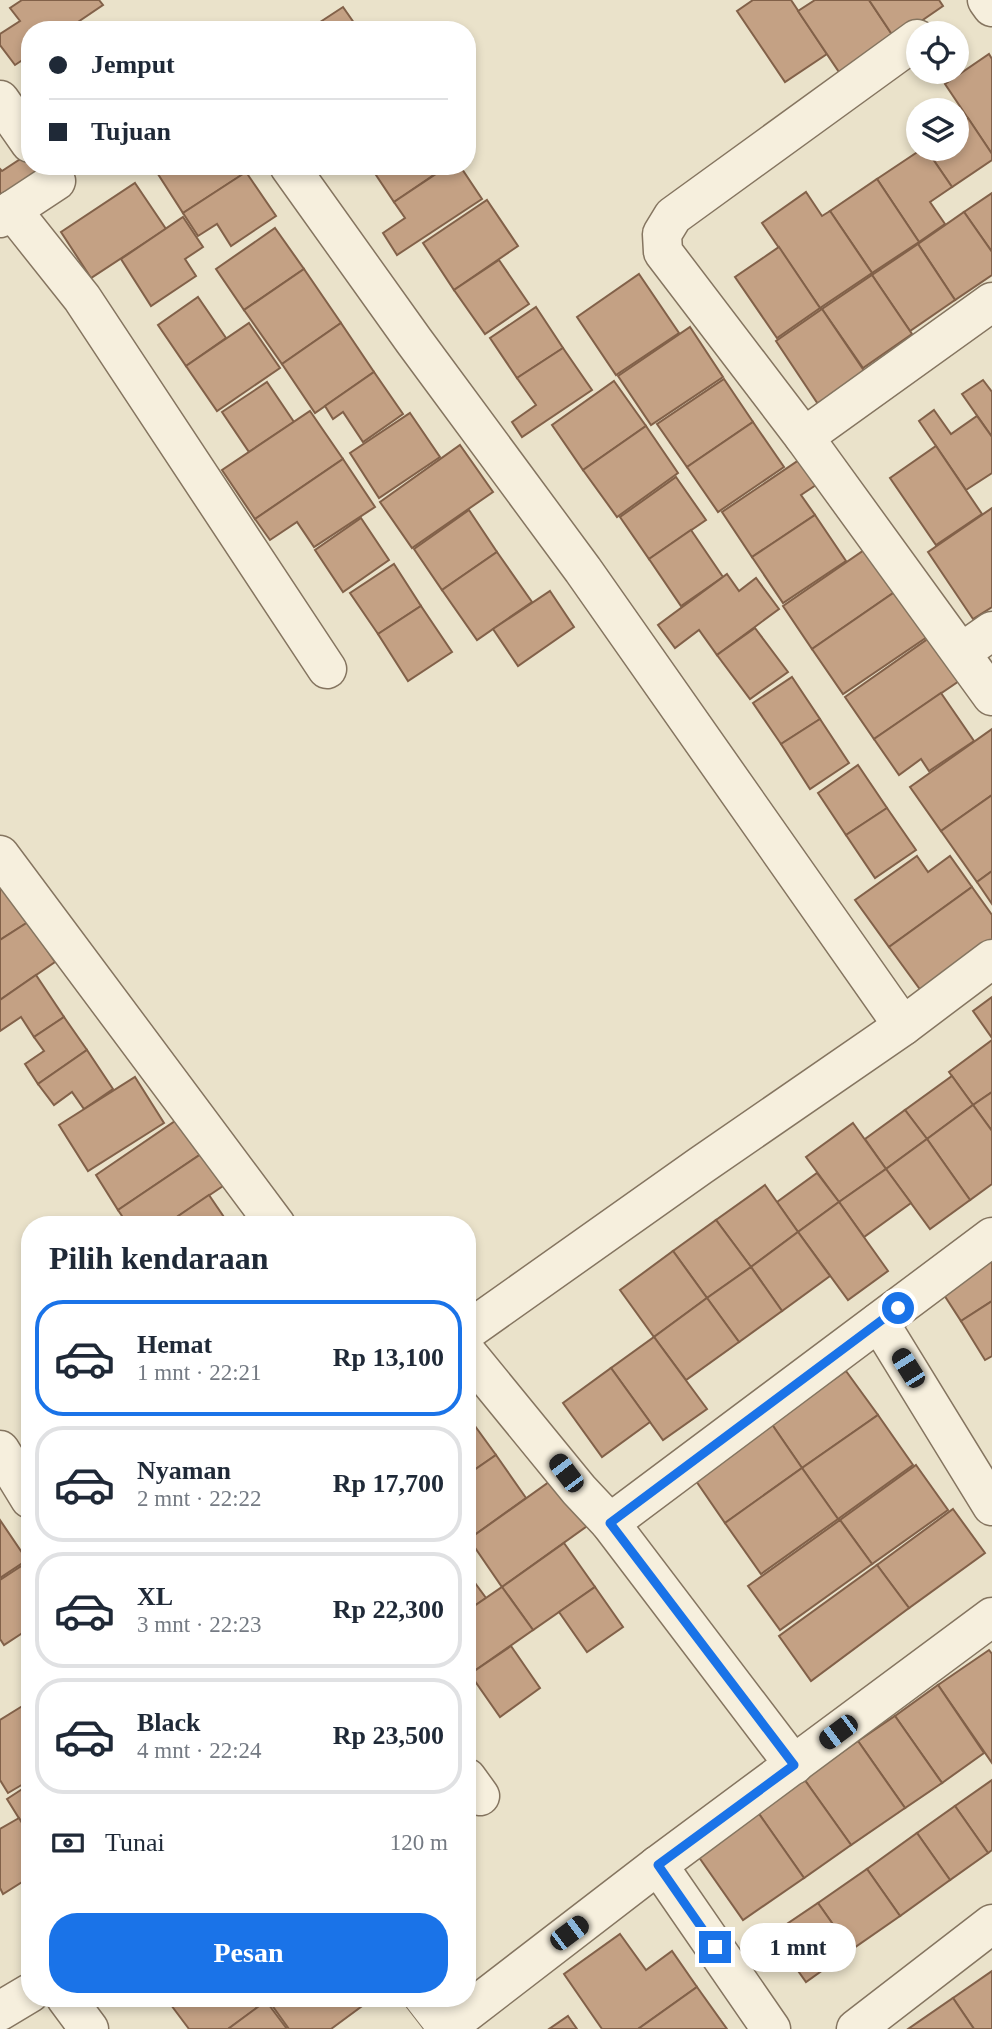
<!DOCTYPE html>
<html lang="id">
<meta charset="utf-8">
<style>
:root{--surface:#fff;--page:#f6f6f7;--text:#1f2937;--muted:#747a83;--line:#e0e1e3;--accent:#1a73e8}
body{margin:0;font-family:Georgia,serif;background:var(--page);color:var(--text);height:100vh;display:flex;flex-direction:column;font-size:26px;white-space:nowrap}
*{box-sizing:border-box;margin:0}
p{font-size:23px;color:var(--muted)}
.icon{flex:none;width:38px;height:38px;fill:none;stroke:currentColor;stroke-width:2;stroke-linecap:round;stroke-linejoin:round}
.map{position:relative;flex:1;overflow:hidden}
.drawer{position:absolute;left:21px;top:1216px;width:455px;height:791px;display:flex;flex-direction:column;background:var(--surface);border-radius:28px;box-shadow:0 4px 10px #0003}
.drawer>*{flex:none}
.guide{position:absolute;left:21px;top:21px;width:455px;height:154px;border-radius:28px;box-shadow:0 4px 10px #0003;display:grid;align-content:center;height:154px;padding:0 28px;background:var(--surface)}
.controls{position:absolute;left:906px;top:21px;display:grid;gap:14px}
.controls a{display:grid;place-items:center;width:63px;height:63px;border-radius:50%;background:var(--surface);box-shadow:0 4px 10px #0003;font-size:35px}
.end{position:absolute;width:32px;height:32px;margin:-16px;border:9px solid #1a73e8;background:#fff;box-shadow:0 0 0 4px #fff}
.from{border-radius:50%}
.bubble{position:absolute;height:49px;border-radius:24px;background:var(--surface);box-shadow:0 4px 10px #0003;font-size:23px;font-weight:800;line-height:49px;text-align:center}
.car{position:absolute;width:21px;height:42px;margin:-21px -10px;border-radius:9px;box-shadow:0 0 5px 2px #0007;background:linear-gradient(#222 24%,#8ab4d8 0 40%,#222 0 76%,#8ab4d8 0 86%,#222 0)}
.guide b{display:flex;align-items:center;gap:24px;height:66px;font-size:26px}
.guide b+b{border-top:2px solid var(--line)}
.guide i{width:18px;height:18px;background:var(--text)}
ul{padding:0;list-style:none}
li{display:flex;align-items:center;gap:21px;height:116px;margin:0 14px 10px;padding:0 14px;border:4px solid var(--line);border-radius:28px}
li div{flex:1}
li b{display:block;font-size:26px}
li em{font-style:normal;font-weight:800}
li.active{border-color:var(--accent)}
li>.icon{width:63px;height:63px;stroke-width:1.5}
h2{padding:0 28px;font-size:32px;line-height:84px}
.pay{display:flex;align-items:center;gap:18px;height:77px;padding:0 28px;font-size:26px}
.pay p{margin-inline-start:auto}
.primary-button{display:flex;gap:14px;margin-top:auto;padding:14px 28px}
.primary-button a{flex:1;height:80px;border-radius:28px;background:var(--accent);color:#fff;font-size:28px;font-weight:800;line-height:80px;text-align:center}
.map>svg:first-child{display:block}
.building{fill:#c4a184;stroke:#826149;stroke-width:2}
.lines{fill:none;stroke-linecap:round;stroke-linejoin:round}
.service-casing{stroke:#857560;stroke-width:32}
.minor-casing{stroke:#857560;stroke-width:41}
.service{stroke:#f6efdd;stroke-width:30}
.minor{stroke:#f6efdd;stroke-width:38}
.route{stroke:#1a73e8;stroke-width:9}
</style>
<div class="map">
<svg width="992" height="2029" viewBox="0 0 992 2029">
<rect width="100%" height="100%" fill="#eae2ca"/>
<!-- building -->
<g class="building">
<path d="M22,0H99L103,5L66,30H30V55L15,65L0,45V34L20,21L10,8Z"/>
<path d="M753,0H791L827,54L785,82L737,11Z"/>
<path d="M815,0H869L895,39L841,75L798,11Z"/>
<path d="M869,0H939L943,6L895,39Z"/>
<path d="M343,7L359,30H308Z"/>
<path d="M989,54L992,59V154L945,84Z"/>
<path d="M968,118L992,154V160L952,187L926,149H957V125Z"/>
<path d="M922,149H926L952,187L930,202L945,224L919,242L877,179Z"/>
<path d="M28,154L30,166H36L47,184L0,216V169L2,171Z"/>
<path d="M163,166H242L246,172L183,213L156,171Z"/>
<path d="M370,166H434L438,172L394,202Z"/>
<path d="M448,166H460L482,199L397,255L383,233L405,218L394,202Z"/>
<path d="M246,172L276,216L231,246L217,224L198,236L183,213Z"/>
<path d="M877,179L919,242L872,273L830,211Z"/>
<path d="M135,183L166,229L91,278L61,232Z"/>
<path d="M806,192L822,216L830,211L872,273L820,308L762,223Z"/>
<path d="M992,193V252L964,212Z"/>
<path d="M487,200L518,246L454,290L423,243Z"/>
<path d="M964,212L992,252V275L955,300L918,244Z"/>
<path d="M183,217L203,247L185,259L196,276L151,306L121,259Z"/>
<path d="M275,228L304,269L244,310L216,269Z"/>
<path d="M918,244L955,300L910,331L872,275Z"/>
<path d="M779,247L820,308L777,338L735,277Z"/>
<path d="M499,260L529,304L485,334L454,290Z"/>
<path d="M304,269L341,323L282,364L244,310Z"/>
<path d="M639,274L679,333L616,375L577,317Z"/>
<path d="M872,275L912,334L863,368L822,309Z"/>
<path d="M198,297L226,338L186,366L158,325Z"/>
<path d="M536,307L563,348L517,378L490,338Z"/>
<path d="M822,309L871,381L824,413L776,341Z"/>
<path d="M249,323L280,368L217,411L186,366Z"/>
<path d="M341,323L374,372L315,413L282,364Z"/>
<path d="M690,327L723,377L651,425L618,376Z"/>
<path d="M563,348L592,390L522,437L512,422L536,405L517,378Z"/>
<path d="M374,372L403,414L363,442L343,412L333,419L325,406Z"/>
<path d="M724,379L753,422L687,467L657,424Z"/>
<path d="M983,380L992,392V437L962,394Z"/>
<path d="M614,381L646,426L583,470L552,425Z"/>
<path d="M267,382L294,422L249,452L222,412Z"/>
<path d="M934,410L951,434L977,416L992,437V473L966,490L919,421Z"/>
<path d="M310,411L343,459L255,519L222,470Z"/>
<path d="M410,413L440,457L379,498L350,453Z"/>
<path d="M753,422L784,467L718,512L687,467Z"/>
<path d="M646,426L678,473L617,517L583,470Z"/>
<path d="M460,445L493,492L412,548L380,502Z"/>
<path d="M936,446L982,514L936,545L890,478Z"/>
<path d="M802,458L819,483L801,495L815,515L752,557L722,512Z"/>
<path d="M343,459L375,507L314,547L297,522L270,540L255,519Z"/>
<path d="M676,477L706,520L649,559L620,517Z"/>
<path d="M992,508V607L973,619L928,552Z"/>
<path d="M469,510L497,552L442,590L414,549Z"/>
<path d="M815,515L846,561L783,603L752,557Z"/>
<path d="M361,518L389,560L343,592L315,550Z"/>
<path d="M691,530L723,577L681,606L649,559Z"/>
<path d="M870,546L899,589L812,649L783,606Z"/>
<path d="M497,552L532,602L477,640L442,590Z"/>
<path d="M394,564L421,606L378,634L350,593Z"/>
<path d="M727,574L739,591L756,578L779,609L717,655L699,630L675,648L658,625Z"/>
<path d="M899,589L930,635L843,694L812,649Z"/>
<path d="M550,591L574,627L518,666L493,629Z"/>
<path d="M421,606L452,652L408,681L378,634Z"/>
<path d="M755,628L788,672L750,699L717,655Z"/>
<path d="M932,636L962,679L874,739L845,697Z"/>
<path d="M792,677L820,719L781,744L753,703Z"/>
<path d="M941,693L974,741L929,771L921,759L899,775L874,739Z"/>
<path d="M820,719L849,763L810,789L781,744Z"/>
<path d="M992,729V795L941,831L910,787Z"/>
<path d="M858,765L887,808L846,835L818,793Z"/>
<path d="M992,795V871L977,882L941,831Z"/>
<path d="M887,808L916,850L875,878L846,835Z"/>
<path d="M917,856L928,872L950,856L972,887L889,947L855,900Z"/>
<path d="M992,871V904L977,882Z"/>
<path d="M0,881L28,922L0,940Z"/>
<path d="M972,887L992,915V958L930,1003L889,947Z"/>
<path d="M28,922L55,962L0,1000V940Z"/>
<path d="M36,975L64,1017L34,1037L21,1017L0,1031V1000Z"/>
<path d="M992,997V1038L973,1011Z"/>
<path d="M64,1017L87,1050L38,1084L25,1064L44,1051L34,1037Z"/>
<path d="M992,1040V1092L973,1105L949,1072Z"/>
<path d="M87,1050L113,1089L84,1109L72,1092L54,1105L38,1084Z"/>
<path d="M952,1076L973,1105L927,1139L905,1110Z"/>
<path d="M135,1077L164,1123L88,1171L59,1125Z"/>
<path d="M992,1092V1131L973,1105Z"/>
<path d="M973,1105L992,1131V1184L970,1200L927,1139Z"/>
<path d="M905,1110L927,1139L886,1169L865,1139Z"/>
<path d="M181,1117L204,1152L118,1210L96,1175Z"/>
<path d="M853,1123L886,1169L839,1202L806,1157Z"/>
<path d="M927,1139L970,1200L930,1229L886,1169Z"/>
<path d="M204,1152L226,1184L165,1225H128L118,1210Z"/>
<path d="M886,1169L911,1203L864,1237L839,1202Z"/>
<path d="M817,1173L839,1202L798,1232L777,1202Z"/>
<path d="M765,1185L798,1232L751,1267L716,1220Z"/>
<path d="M209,1195L228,1223L225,1225H165Z"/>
<path d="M839,1202L888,1271L848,1300L798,1232Z"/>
<path d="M716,1220L751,1267L707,1298L673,1251Z"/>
<path d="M798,1232L830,1276L782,1311L751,1267Z"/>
<path d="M992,1244V1301L961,1321L935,1281Z"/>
<path d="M673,1251L707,1298L654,1337L620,1290Z"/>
<path d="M751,1267L782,1311L739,1342L707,1298Z"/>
<path d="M707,1298L739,1342L686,1380L654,1337Z"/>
<path d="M992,1301V1356L985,1360L961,1321Z"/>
<path d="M654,1337L707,1409L663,1440L611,1368Z"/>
<path d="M611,1368L650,1422L602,1457L563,1403Z"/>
<path d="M846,1371L878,1415L802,1468L771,1423Z"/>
<path d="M467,1415L496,1455L467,1475Z"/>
<path d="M878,1415L913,1465L838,1519L802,1468Z"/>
<path d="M771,1423L802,1468L725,1523L694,1478Z"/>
<path d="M496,1455L526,1498L469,1539L467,1536V1475Z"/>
<path d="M916,1465L948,1510L872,1564L840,1520Z"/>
<path d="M802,1468L838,1519L761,1574L725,1523Z"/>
<path d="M556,1477L590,1524L502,1587L469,1539Z"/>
<path d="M953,1509L985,1553L909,1608L877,1565Z"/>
<path d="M0,1520L27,1560L0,1578Z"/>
<path d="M840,1520L872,1564L780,1630L748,1586Z"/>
<path d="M564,1543L595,1587L533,1630L502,1587Z"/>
<path d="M26,1563L30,1569V1628L4,1645L0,1639V1580Z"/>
<path d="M877,1565L909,1608L811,1681L779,1636Z"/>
<path d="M467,1572L486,1598L467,1611Z"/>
<path d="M502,1587L533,1630L470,1674L467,1670V1611Z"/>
<path d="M595,1587L623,1627L587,1652L559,1612Z"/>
<path d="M511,1646L540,1688L500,1717L470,1674Z"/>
<path d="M989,1650L992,1654V1763L938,1685Z"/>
<path d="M938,1685L984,1753L942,1783L895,1716Z"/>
<path d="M24,1705L30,1714V1780L8,1793L0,1780V1720Z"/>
<path d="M895,1716L942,1783L905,1808L858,1741Z"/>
<path d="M858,1741L905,1808L851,1845L804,1779Z"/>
<path d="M804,1779L851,1845L804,1878L757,1811Z"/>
<path d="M992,1780V1850L988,1853L955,1806Z"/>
<path d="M30,1784V1836L7,1799Z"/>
<path d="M955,1806L988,1853L950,1880L917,1833Z"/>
<path d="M757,1811L804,1878L743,1920L696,1853Z"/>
<path d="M19,1818L30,1836V1877L3,1894L0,1888V1829Z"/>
<path d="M917,1833L950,1880L900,1916L867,1869Z"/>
<path d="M867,1869L900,1916L851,1950L818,1903Z"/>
<path d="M818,1903L851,1950L806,1982L772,1934Z"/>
<path d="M620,1934L646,1970L672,1951L697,1987L638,2029H602L564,1974Z"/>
<path d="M992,1971V2029H974L953,1998Z"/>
<path d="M697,1987L727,2029H638Z"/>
<path d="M179,1998H264L266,2001L228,2029H189L171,2005Z"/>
<path d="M272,1998H373L331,2029H289L269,2001Z"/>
<path d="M953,1998L974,2029H908Z"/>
<path d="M266,2001L287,2029H228Z"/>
<path d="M568,2016L577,2029H549Z"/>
</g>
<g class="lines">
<defs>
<path id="service" d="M419,1998L443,2029"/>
<g id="minor">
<path d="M987,0L992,7"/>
<path d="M917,39L673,216L662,234L663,252L804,437L992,696"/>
<path d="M0,100L30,143"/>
<path d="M289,166L414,341L583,570L903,1026"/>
<path d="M12,210L82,298L327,669"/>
<path d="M0,218L56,181"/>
<path d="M804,437L992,302"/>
<path d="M962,652L992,631"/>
<path d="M0,855L276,1225"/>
<path d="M879,1322L992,1506"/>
<path d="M467,1331L700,1166L903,1026L992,959"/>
<path d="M467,1353L579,1490L610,1523L794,1765"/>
<path d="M0,1450L30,1499"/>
<path d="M610,1523L992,1237"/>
<path d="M467,1778L480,1796"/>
<path d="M658,1865L771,2029"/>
<path d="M66,1998L89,2029"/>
<path d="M0,2011L30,1993"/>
<path d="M445,2029L658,1865L992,1617"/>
<path d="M856,2029L992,1924"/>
</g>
</defs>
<!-- service casing -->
<use href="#service" class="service-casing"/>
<!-- minor casing -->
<use href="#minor" class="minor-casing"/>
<!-- service -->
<use href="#service" class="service"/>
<!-- minor -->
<use href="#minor" class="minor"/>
</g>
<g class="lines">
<!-- route -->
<path class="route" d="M715,1947L658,1865L794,1765L610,1523L898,1308"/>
</g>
</svg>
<div class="controls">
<a><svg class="icon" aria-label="locate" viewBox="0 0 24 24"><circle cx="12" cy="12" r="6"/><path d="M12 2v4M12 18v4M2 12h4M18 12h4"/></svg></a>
<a><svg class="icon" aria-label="layers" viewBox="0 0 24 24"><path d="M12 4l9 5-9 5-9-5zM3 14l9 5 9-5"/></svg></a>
</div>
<i class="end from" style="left:898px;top:1308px"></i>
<i class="end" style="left:715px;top:1947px"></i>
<div class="bubble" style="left:740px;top:1923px;width:116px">1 mnt</div>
<i class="car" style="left:908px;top:1368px;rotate:328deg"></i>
<i class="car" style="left:566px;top:1473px;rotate:323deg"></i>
<i class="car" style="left:838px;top:1732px;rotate:233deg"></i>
<i class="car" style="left:569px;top:1933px;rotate:53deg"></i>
<div class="guide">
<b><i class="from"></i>Jemput</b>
<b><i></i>Tujuan</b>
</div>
<section class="drawer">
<h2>Pilih kendaraan</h2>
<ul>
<li class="active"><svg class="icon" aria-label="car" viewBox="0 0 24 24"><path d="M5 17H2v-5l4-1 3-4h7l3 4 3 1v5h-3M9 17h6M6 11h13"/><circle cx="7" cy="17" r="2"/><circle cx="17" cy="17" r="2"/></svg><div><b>Hemat</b><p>1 mnt · 22:21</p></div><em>Rp 13,100</em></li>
<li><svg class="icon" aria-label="car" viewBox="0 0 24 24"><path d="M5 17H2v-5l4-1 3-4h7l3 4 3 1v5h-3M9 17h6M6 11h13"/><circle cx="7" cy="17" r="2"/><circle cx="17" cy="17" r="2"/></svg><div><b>Nyaman</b><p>2 mnt · 22:22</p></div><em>Rp 17,700</em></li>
<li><svg class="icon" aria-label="car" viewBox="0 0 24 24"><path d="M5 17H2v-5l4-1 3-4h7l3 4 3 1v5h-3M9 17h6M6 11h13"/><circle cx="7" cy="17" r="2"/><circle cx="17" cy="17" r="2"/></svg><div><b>XL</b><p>3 mnt · 22:23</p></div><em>Rp 22,300</em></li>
<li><svg class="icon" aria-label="car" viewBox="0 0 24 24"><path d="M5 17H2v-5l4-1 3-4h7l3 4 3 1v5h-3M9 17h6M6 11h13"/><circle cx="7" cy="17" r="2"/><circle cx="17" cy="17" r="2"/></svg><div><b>Black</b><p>4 mnt · 22:24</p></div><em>Rp 23,500</em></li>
</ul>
<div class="pay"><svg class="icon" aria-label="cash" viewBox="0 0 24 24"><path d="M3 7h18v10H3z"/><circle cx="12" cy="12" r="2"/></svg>Tunai<p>120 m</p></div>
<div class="primary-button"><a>Pesan</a></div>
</section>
</div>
